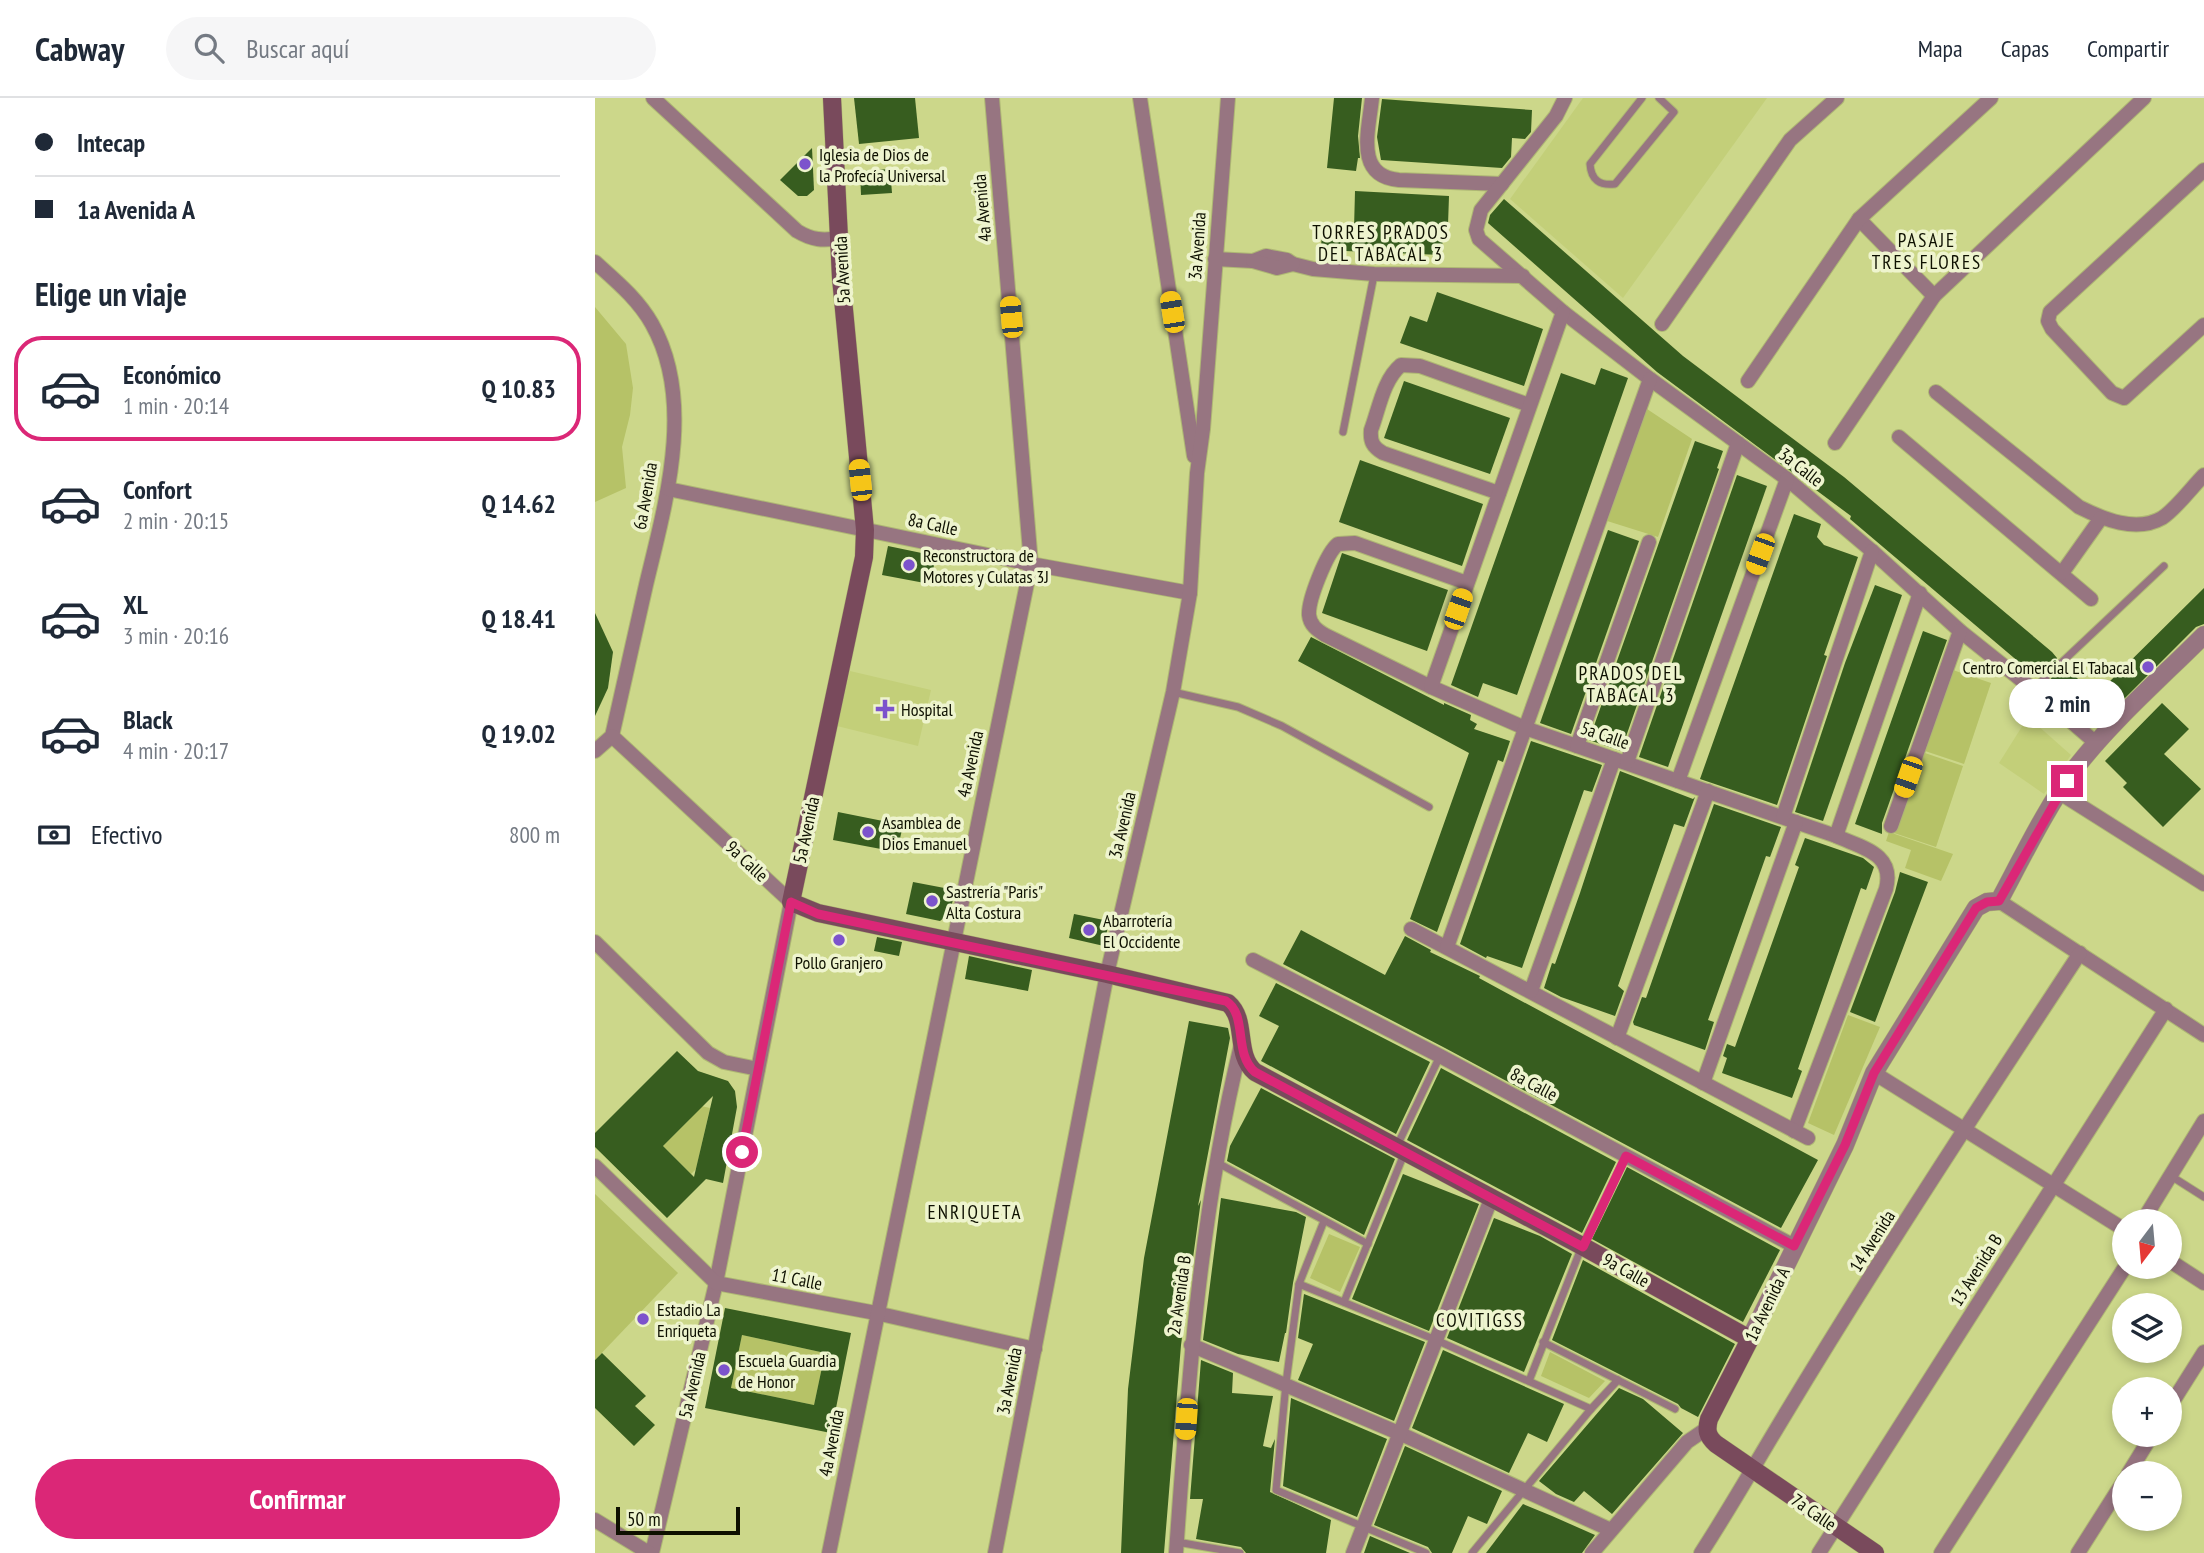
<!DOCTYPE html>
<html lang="es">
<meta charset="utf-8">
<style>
:root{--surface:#fff;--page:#f6f6f7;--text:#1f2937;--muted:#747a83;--line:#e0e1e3;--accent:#db2777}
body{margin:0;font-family:"PT Sans Narrow",sans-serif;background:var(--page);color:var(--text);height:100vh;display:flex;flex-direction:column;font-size:26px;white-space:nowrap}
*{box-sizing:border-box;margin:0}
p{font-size:23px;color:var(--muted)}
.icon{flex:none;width:38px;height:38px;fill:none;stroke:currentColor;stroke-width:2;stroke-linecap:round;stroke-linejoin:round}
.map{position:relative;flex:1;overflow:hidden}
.sheet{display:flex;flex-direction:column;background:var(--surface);width:595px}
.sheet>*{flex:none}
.hud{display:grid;align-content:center;height:154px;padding:0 35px;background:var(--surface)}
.needle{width:46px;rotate:196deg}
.controls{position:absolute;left:1517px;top:1111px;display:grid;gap:14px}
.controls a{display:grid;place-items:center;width:70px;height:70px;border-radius:50%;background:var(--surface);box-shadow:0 4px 10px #0003;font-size:35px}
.scale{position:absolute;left:21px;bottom:18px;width:124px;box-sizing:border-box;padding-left:7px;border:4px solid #0e1000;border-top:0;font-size:19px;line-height:24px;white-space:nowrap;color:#0e1000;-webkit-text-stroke:5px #eef4ce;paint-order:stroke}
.end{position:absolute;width:32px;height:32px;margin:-16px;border:9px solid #db2777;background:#fff;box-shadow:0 0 0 4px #fff}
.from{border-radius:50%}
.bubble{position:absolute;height:49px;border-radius:24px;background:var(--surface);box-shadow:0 4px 10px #0003;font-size:23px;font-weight:600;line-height:49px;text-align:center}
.car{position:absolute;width:21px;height:42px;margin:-21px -10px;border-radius:9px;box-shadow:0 0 5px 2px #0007;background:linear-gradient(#f5c518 24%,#345 0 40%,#f5c518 0 76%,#345 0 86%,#f5c518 0)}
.hud b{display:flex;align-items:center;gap:24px;height:66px;font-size:26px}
.hud b+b{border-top:2px solid var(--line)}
.hud i{width:18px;height:18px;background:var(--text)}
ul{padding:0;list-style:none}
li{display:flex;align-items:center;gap:21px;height:105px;margin:0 14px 10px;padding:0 21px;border:4px solid transparent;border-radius:28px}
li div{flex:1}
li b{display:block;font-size:26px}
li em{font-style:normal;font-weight:600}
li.selected{border-color:var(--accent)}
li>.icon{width:63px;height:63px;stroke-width:1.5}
h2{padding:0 35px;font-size:32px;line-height:84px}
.pay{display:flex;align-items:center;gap:18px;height:77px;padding:0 35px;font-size:26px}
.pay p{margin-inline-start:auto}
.action{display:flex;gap:14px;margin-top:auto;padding:14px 35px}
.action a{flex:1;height:80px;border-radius:42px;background:var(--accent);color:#fff;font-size:28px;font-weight:600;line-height:80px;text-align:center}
header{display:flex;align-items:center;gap:42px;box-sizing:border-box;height:98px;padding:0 35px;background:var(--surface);border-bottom:2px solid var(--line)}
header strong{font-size:33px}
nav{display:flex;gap:38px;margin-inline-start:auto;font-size:24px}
.search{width:490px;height:63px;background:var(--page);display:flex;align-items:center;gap:18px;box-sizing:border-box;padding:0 24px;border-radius:38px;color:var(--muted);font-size:26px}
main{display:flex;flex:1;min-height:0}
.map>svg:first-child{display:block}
.built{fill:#c3cf79}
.green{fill:#b6c267}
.building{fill:#375d1f;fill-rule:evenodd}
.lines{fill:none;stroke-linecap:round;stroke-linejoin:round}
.service-casing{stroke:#aeb774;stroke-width:9}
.minor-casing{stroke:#aeb774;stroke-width:16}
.tertiary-casing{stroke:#aeb774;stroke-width:19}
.secondary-casing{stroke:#aeb774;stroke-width:19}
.service{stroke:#977581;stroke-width:7}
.minor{stroke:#977581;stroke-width:14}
.tertiary{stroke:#977581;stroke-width:18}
.secondary{stroke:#794a5c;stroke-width:18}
.route{stroke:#db2777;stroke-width:9}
.poi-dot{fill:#7c53cc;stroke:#eef4ce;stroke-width:2.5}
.labels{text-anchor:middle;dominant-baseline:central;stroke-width:7;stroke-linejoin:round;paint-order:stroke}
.poi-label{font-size:18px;fill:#0e1000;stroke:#eef4ce;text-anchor:start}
.street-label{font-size:18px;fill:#0e1000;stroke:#eef4ce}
.neighbourhood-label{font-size:19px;letter-spacing:2px;fill:#0e1000;stroke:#eef4ce}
</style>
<header>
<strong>Cabway</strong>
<div class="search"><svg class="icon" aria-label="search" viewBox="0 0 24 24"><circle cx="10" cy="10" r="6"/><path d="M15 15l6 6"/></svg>Buscar aquí</div>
<nav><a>Mapa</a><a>Capas</a><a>Compartir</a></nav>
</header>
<main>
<section class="sheet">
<div class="hud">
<b><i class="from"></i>Intecap</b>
<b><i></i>1a Avenida A</b>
</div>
<h2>Elige un viaje</h2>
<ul>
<li class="selected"><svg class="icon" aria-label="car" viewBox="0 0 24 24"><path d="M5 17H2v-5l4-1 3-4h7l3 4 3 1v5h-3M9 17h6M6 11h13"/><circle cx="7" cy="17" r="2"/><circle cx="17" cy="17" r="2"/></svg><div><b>Económico</b><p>1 min · 20:14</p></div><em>Q 10.83</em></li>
<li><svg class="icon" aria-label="car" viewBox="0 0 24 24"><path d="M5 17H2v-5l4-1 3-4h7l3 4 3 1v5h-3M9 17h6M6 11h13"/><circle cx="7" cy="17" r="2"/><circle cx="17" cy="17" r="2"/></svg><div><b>Confort</b><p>2 min · 20:15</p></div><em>Q 14.62</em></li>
<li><svg class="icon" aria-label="car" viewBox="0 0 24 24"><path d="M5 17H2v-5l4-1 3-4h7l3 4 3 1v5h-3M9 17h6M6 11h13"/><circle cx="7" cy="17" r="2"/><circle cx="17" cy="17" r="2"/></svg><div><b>XL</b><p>3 min · 20:16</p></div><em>Q 18.41</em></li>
<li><svg class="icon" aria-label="car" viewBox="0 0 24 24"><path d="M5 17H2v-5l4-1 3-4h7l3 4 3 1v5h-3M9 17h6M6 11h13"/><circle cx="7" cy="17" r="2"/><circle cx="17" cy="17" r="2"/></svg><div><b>Black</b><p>4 min · 20:17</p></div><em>Q 19.02</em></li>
</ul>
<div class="pay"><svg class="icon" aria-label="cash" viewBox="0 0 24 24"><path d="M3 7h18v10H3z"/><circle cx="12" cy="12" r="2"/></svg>Efectivo<p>800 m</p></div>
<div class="action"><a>Confirmar</a></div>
</section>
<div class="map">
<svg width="1609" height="1455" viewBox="0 0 1609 1455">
<rect width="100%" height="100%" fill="#ccd78a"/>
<!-- built -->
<g class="built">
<path d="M988,0H1172L1028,200L915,101Z"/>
<path d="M255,573L336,592L323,648L242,628Z"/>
<path d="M1433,619L1476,657L1449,696L1404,665Z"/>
</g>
<!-- green -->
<g class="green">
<path d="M0,209L31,246L38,290L35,317L27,349L31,390L0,404Z"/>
<path d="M1052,311L1097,341L1063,439L1009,422Z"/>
<path d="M1355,571L1396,585L1369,666L1327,652Z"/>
<path d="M1327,654L1368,668L1341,749L1299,735Z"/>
<path d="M1294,734L1358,756L1346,783L1310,770L1316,752L1291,743Z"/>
<path d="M1253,917L1285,929L1239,1037L1213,1025Z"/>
<path d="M97,1006L115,1010L101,1071L96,1076L68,1048L95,1021Z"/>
<path d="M0,1096L83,1175L0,1262Z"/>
<path d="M734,1136L765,1149L745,1194L715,1180Z"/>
<path d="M147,1237L230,1255L219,1307L136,1290Z"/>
<path d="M955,1254L1010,1283L994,1300L946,1278Z"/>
</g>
<!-- building -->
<g class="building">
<path d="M259,0H320L324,40L264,46Z"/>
<path d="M739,0H767L763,38L765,60H763L761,73L732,70Z"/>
<path d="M787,1L937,12L936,34L930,41L917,40L916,59L907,70L786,62L782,39Z"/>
<path d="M217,50L219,92L212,98H203L185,82Z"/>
<path d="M295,71L297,95L266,97L265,73Z"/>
<path d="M760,93L854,98L853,127H848L847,157L726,152L727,130L759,131Z"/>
<path d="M909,101L1088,258L1249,379L1457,554L1462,560L1460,566L1462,570L1471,569L1500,598L1609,490V526L1601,529L1501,629L1455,584L1457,578L1455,574L1446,575L1442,571L1438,576L1255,421L1256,418L1062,274L893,125L895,117Z"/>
<path d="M842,194L948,231L929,288L805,245L815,218L832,224Z"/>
<path d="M1006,270L1033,280L922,597L888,585L883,599L856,587L966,275L1000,287Z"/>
<path d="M809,283L915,320L895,376L789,340Z"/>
<path d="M1100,343L1128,353L1122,370L1124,371L1026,653L994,642Z"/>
<path d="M765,362L888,406L867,468L744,424Z"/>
<path d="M1142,377L1172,388L1073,669L1044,659Z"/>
<path d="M1199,416L1226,426L1222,439L1229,447L1263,459L1229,557L1232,558L1182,707L1105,681Z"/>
<path d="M1013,432L1044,443L976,636L945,625Z"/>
<path d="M293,448L341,458L335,486L287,477Z"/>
<path d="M747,455L853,492L832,553L727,515Z"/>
<path d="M1280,487L1307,497L1228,723L1200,714L1250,565Z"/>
<path d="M0,515L18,554L13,590L0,618Z"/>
<path d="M1328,533L1352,542L1287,725V736L1260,726Z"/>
<path d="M716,539L849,607V605L876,617L875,622L882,626L879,631L915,643L908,664L903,662L842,834L815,821L874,655L703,563Z"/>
<path d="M1567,605L1594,631L1569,656L1606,691L1568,729L1528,689L1532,685L1510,663Z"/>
<path d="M936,643L1007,667L997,694L989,692L927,870L892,858L891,860L865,846Z"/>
<path d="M1025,673L1098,701L1100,699L1089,729L1079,726L1023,888L1029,893L1020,918L966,899L949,890L957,865L960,866L985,795Z"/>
<path d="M1119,706L1186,729L1175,759L1171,758L1113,922L1119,924L1110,952L1039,927L1038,924L1047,899L1051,900Z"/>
<path d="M243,714L308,727L302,754L238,742Z"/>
<path d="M1210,740L1268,760L1279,769L1271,792L1266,790L1203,971L1207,973L1197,1000L1127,975L1132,960L1128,958L1132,946L1140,949L1204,769L1200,767Z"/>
<path d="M1305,774L1333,784L1280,924L1255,914L1300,794Z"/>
<path d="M318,784L360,792L355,815L345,823L311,816Z"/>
<path d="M479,816L514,823L509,848L474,840Z"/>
<path d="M706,832L790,877L810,838L836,852L835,854L885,878L884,880L906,892L1223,1062L1186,1130L850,950L688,866Z"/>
<path d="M282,839L307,844L304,858L279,853Z"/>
<path d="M374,858L437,872L433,893L370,881Z"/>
<path d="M681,885L835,964L801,1036L666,963L684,928L664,918Z"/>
<path d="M594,923L633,930L635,940L603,1108L606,1102L586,1247L569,1455H526L533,1291L549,1160Z"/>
<path d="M82,953L103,973L133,983L140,993L142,1009L128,1085L111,1081L72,1120L0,1049V1035ZM118,998L99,1079L68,1048Z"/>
<path d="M846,970L1021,1064L987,1135L812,1042Z"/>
<path d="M666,990L800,1061L769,1137L632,1063L635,1048Z"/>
<path d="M1032,1069L1185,1152L1148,1224L997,1141Z"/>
<path d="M808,1076L884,1106L834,1233L757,1201Z"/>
<path d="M626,1100L701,1114L711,1119L698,1185L691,1235H690L684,1264L643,1256L608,1242Z"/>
<path d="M899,1120L945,1138L977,1156L929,1274L852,1240Z"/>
<path d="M988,1162L1140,1246L1103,1319L1086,1310L1083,1306L957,1242Z"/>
<path d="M709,1196L830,1244L799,1323L703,1282L718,1246L703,1240Z"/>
<path d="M130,1210L256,1235L236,1335L110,1310ZM147,1237L230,1255L219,1307L136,1290Z"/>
<path d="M848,1252L969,1306L952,1344L933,1335L914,1375L817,1330Z"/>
<path d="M7,1255L51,1298L40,1308L60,1327L39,1348L0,1310V1262Z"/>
<path d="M606,1262L638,1275L637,1295L678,1298L668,1348L676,1350L680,1341L675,1394L736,1422L731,1455H651L646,1449L601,1441L608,1401H595Z"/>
<path d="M1024,1290L1048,1301L1088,1335L1017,1416L989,1393L979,1404L961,1396L944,1383Z"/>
<path d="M696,1300L792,1341L762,1419L688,1388Z"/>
<path d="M810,1348L907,1393L892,1426L873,1418L857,1455H837L833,1449L779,1427Z"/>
<path d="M928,1406L957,1418L1000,1437L987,1455H891Z"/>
<path d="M775,1438L815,1455H769Z"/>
</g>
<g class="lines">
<defs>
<g id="service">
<path d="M1047,0L995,66C996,82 1005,88 1020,86L1079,14L1064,0"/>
<path d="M748,334L779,177"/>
<path d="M1466,565L1569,468"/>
<path d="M1439,591L1451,579"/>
<path d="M578,594L643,609L687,628L834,709"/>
<path d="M801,1050L845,958"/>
<path d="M621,1064L773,1146"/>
<path d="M1576,1078L1609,1099"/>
<path d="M729,1123L704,1186L691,1285L681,1392L831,1455"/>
<path d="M704,1186L841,1242L996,1311"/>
<path d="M749,1204L809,1056"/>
<path d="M948,1244L1080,1311"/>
<path d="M934,1283L987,1148L1031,1058"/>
<path d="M582,1444L645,1455"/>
<path d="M877,1455L996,1311L1023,1282"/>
</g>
<g id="minor">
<path d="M58,0L202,133C217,142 228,143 244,140"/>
<path d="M545,0L599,358"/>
<path d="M777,0C774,32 759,78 804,82L907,86"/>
<path d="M970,0L961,18L886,112L881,132L884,141L968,214L1055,281L1192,381L1277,453L1365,533L1449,600L1501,645"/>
<path d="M1609,72L1455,214L1453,223L1457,231L1517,295L1529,300L1609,227"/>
<path d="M1264,121L1339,198"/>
<path d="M620,161L658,163L671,158L692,162L698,166L718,171L779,176L928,178"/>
<path d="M658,163L682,170L698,166"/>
<path d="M0,164C21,183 43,201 57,226C101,304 70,407 51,487C40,537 28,588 17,638L0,653"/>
<path d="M1067,226L1195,42L1242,0"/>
<path d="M1153,283L1264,121L1396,0"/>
<path d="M1341,294L1484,409C1508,421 1541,435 1567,420C1581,411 1597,389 1609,377"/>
<path d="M1304,339L1496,501"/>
<path d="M1240,345L1339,198L1549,0"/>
<path d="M73,391L436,466L595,495"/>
<path d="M904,395L788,355C778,349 775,344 776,332C784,311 788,282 806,267L825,268L934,307"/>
<path d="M1467,475L1506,420"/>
<path d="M872,485L760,445L743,446C732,454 713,502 714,517C715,527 722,532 730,537L836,589L930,630L1241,738C1267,750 1300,755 1291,791L1199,1033"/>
<path d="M836,589L968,214"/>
<path d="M17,638L196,804L121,1185L57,1455"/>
<path d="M982,648L1054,444"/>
<path d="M1032,664L1143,345"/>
<path d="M1083,683L1192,381"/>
<path d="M1465,695L1609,786"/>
<path d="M1188,719L1277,453"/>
<path d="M1296,728L1365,533"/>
<path d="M1241,738L1325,495"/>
<path d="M1404,803L1609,937"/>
<path d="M816,831L1213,1040"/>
<path d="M0,844L113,955L129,964L163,971"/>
<path d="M852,849L1055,281"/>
<path d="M658,862L845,958L1199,1148"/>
<path d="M936,893L1019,661"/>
<path d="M1022,940L1113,693"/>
<path d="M1279,975L1530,1132"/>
<path d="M1108,985L1201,724"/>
<path d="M0,1068L121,1185L281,1215L440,1251"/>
<path d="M1547,1124L1609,1023"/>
<path d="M1575,1163L1609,1185"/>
<path d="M596,1247L806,1336L1016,1432"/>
<path d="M1575,1308L1609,1254"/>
<path d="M1533,1376L1557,1337"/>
<path d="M0,1422L54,1455"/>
<path d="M234,1455L436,466L397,0"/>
<path d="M400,1455L512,876L578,594L595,495L602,375L608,331L633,0"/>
<path d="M581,1455C593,1284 605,1114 646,947"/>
<path d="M758,1455L896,1101"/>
<path d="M997,1455L1092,1344L1111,1331"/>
<path d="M1106,1455C1136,1409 1163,1361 1191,1315C1285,1159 1385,1007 1485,855"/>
<path d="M1224,1455L1571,911"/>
<path d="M1346,1455L1530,1169"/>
<path d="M1483,1455L1530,1381"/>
</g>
<path id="tertiary" d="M1155,1241L1250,1047L1279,975L1381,810L1392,804L1404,803C1427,760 1453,706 1482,668C1519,621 1566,580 1609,537"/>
<path id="secondary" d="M237,0L246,180L270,432L269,459L196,804L223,815L512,876L633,905C653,922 639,956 660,974L987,1148L1155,1241L1114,1321C1111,1332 1112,1338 1121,1346L1280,1455"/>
</defs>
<!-- service casing -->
<use href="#service" class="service-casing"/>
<!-- minor casing -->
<use href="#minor" class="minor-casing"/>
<!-- tertiary casing -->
<use href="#tertiary" class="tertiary-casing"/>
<!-- secondary casing -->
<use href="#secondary" class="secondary-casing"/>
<!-- service -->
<use href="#service" class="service"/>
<!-- minor -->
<use href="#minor" class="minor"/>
<!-- tertiary -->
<use href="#tertiary" class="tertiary"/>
<!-- secondary -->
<use href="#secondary" class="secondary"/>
</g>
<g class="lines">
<!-- route -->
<path class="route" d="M147,1054L196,804L223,816L631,903C653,917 638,955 660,974L988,1149L1031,1058L1199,1148L1250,1047L1279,975L1381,810L1392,804L1404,803L1472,683"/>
</g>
<!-- markers -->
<g class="poi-dot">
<circle cx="210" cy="66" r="7"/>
<circle cx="314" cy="467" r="7"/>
<circle cx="1553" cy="569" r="7"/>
<path d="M286.5 600.5h7v7h7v7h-7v7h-7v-7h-7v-7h7z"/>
<circle cx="273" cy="734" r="7"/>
<circle cx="337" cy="803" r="7"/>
<circle cx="494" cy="832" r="7"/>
<circle cx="244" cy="842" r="7"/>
<circle cx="48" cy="1221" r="7"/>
<circle cx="129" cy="1272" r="7"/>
</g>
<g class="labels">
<!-- poi labels -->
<g class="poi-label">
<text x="224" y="56">Iglesia de Dios de<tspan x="224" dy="21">la Profecía Universal</tspan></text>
<text x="328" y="457">Reconstructora de<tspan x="328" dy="21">Motores y Culatas 3J</tspan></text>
<text x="1539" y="569" text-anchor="end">Centro Comercial El Tabacal</text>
<text x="306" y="611">Hospital</text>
<text x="287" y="724">Asamblea de<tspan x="287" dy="21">Dios Emanuel</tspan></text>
<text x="351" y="793">Sastrería "Paris"<tspan x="351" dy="21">Alta Costura</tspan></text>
<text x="508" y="822">Abarrotería<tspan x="508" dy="21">El Occidente</tspan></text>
<text x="244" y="864" text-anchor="middle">Pollo Granjero</text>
<text x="62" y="1211">Estadio La<tspan x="62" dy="21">Enriqueta</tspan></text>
<text x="143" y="1262">Escuela Guardia<tspan x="143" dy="21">de Honor</tspan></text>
</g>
<!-- street labels -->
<g class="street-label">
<text transform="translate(387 110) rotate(-95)">4a Avenida</text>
<text transform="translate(602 148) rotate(-86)">3a Avenida</text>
<text transform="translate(247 172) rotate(-93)">5a Avenida</text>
<text transform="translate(1206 369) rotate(38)">3a Calle</text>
<text transform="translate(50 398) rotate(-80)">6a Avenida</text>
<text transform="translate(338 426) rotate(12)">8a Calle</text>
<text transform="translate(1010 637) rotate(19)">5a Calle</text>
<text transform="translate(375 666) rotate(-78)">4a Avenida</text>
<text transform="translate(527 727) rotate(-77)">3a Avenida</text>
<text transform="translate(211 732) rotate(-78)">5a Avenida</text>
<text transform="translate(152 763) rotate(43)">9a Calle</text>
<text transform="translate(939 986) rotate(28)">8a Calle</text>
<text transform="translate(1277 1143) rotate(-58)">14 Avenida</text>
<text transform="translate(1031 1172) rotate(29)">9a Calle</text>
<text transform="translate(1381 1172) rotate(-58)">13 Avenida B</text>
<text transform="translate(202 1181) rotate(11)">11 Calle</text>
<text transform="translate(584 1197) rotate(-82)">2a Avenida B</text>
<text transform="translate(1172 1206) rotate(-64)">1a Avenida A</text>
<text transform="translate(414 1283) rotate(-79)">3a Avenida</text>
<text transform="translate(97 1287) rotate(-77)">5a Avenida</text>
<text transform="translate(236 1345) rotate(-79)">4a Avenida</text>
<text transform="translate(1219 1414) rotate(35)">7a Calle</text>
</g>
<!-- neighbourhood labels -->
<g class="neighbourhood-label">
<text x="786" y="134">TORRES PRADOS<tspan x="786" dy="22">DEL TABACAL 3</tspan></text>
<text x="1332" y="142">PASAJE<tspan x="1332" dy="22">TRES FLORES</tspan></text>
<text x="1036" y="575">PRADOS DEL<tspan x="1036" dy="22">TABACAL 3</tspan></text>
<text x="380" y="1114">ENRIQUETA</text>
<text x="885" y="1222">COVITIGSS</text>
</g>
</g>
</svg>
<div class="controls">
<a><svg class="needle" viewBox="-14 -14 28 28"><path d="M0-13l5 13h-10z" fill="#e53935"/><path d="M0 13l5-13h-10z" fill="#747a83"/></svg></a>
<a><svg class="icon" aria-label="layers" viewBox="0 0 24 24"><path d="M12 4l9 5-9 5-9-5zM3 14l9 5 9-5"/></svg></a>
<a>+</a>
<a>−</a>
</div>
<div class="scale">50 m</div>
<i class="end from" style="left:147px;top:1054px"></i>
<i class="end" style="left:1472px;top:683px"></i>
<div class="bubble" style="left:1414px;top:581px;width:116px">2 min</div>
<i class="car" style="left:577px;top:214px;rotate:351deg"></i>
<i class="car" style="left:416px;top:219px;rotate:355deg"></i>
<i class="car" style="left:265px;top:382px;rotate:354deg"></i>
<i class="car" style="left:1165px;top:456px;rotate:200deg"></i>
<i class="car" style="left:863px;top:511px;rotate:19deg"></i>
<i class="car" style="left:1313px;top:679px;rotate:199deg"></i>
<i class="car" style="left:591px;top:1321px;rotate:184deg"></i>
</div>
</main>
